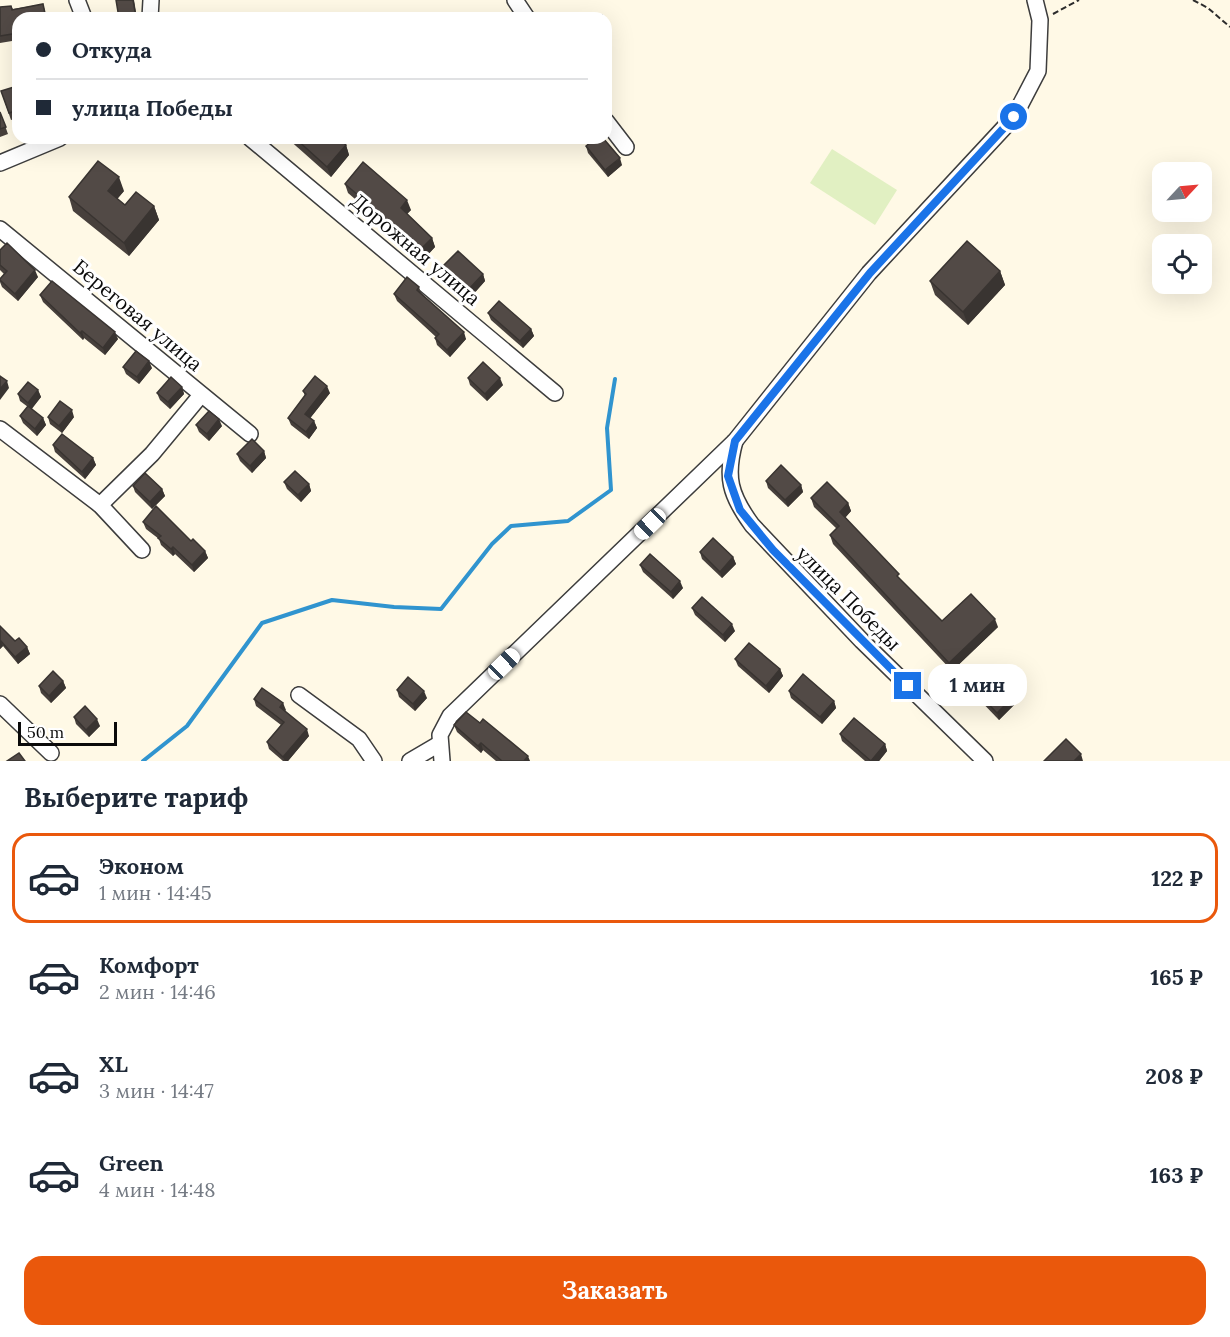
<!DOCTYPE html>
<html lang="ru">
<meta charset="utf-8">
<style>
:root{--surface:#fff;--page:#f6f6f7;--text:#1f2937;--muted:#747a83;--line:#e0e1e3;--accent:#ea580c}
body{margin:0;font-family:Lora,serif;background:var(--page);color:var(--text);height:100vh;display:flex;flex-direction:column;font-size:22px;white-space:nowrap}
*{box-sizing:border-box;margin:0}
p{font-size:20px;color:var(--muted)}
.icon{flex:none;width:33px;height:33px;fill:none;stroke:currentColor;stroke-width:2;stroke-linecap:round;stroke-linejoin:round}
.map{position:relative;height:761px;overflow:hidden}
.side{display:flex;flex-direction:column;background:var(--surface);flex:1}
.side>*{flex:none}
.hud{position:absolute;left:12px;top:12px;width:600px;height:132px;border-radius:18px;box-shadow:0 6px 24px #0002;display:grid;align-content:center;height:132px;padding:0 24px;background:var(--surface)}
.needle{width:39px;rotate:64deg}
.fabs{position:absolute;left:1152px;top:162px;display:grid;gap:12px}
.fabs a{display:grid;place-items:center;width:60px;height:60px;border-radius:12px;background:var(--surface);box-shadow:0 6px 24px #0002;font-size:30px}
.scale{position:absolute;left:18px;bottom:15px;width:99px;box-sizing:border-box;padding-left:6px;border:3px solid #0a0a0a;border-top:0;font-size:16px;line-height:21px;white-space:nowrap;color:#0a0a0a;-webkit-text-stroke:4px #fff;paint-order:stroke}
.end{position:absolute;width:27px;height:27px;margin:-14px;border:8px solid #1a73e8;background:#fff;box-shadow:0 0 0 3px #fff}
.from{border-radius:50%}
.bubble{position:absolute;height:42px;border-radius:18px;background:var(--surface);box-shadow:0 6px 24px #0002;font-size:20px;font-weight:800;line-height:42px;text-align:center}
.car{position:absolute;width:18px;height:36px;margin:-18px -9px;border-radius:8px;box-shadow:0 0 4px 2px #0007;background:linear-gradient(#fff 24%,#345 0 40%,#fff 0 76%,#345 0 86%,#fff 0)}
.hud b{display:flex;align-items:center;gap:21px;height:57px;font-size:22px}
.hud b+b{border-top:2px solid var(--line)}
.hud i{width:15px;height:15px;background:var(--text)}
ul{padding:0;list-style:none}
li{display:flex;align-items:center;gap:18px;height:90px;margin:0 12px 9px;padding:0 12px;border:3px solid transparent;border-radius:18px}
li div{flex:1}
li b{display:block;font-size:22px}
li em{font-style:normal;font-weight:800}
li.selected{border-color:var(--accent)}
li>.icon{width:54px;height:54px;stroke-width:1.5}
h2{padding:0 24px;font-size:27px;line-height:72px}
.cta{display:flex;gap:12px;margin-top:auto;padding:12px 24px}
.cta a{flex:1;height:69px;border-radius:18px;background:var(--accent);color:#fff;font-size:24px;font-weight:800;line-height:69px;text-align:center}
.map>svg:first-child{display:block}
.pitch{fill:#e1f0c2}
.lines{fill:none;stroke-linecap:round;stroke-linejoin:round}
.stream{stroke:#3094cf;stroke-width:4}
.minor-casing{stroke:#3d3d3d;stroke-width:18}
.path{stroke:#2c2c2c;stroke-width:2;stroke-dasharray:6 3;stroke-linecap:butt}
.minor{stroke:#fff;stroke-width:15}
.wall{fill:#47403c}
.shaded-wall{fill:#393431}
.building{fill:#524a46;stroke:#393431;stroke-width:1.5}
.route{stroke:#1a73e8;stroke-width:8}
.labels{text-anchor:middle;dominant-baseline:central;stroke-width:6;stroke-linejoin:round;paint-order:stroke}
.street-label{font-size:20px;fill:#0a0a0a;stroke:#fff}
</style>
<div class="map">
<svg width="1230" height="761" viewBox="0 0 1230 761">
<rect width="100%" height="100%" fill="#fff9e6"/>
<!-- pitch -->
<path class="pitch" d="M832,149L897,190L875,225L810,183Z"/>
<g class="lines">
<!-- stream -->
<path class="stream" d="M143,761L187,726L262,623L332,600L394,607L441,609L492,544L511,526L568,521L611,490L607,428L615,379"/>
<defs>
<g id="minor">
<path d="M77,0L84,18"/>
<path d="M515,0L527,18"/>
<path d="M150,18L151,0"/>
<path d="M606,121L626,147"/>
<path d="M250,138L555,393"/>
<path d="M0,163L60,138"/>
<path d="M0,229L250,434"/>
<path d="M0,429L100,505L142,550"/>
<path d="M735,441C725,477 730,495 752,525L862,641L985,761"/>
<path d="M100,505L152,454L201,395"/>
<path d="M299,695L359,739L374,761"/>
<path d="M0,704L51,753"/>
<path d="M410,761L439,744"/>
<path d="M442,761L440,735L450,716L735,441L869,273L1014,117L1038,71L1040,20L1035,0"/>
</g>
</defs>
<!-- minor casing -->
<use href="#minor" class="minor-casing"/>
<!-- path -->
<g class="path">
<path d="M1193,0L1208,8L1230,27"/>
<path d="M1053,14L1079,0"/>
</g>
<!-- minor -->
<use href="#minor" class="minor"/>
</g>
<!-- wall -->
<g class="wall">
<path d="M43,4L45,11L18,18V40L0,43V7L11,6L13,9Z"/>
<path d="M1,91L16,95L18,94V118L11,120Z"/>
<path d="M0,112L8,134L0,137Z"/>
<path d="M287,138H338L346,145L349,155L331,177Z"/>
<path d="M586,146L622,165L608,177L588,153Z"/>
<path d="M345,184L411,210L407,214L432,238L435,247L422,261L404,241L348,193Z"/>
<path d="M124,191L117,199L125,205L154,206L159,220L129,256L73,211L69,197Z"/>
<path d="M0,250L38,277L18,301L2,287L0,282V279L4,274L0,270Z"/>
<path d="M442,267L483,274L485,281L470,298L445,274Z"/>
<path d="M1000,271L1005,285L968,325L935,295L930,281Z"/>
<path d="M419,287L421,293L466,339L450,357L437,345L435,338L436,337L397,301L394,294Z"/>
<path d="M40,295L118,339L105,355L84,338L83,340L43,302Z"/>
<path d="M488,313L531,329L534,336L523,348L491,320Z"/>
<path d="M123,367L152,368L139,384L126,374Z"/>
<path d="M468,378L503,385L487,401L470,385Z"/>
<path d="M182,387L184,394L170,409L160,400L157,393Z"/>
<path d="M38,390L41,397L31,409L43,418L46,425L37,436L23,423L20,416L28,407L20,401L18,394Z"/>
<path d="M303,391L330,393L310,418L314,421L317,428L309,439L291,425L288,418L305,396Z"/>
<path d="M48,417H74L62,433L50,424Z"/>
<path d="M196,425L222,426L209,441L199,432Z"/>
<path d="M53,445L93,458L96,465L85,479L55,452Z"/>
<path d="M264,451L266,458L252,473L240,461L237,454Z"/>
<path d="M766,481L801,485L803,492L788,507L768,488Z"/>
<path d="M284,482L309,484L311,491L301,502L287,489Z"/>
<path d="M133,486L162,489L165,496L152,509L135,492Z"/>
<path d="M811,498L848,503L851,511L845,518L902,581L942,621L998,627L952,671L833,544L830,535L837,529L814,507Z"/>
<path d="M143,522L191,541L205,551L208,558L194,572L175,554L173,556L161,545L159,539L146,529Z"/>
<path d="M700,552L733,557L736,564L722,578L702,559Z"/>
<path d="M640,565L683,588L673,599L643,572Z"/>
<path d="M692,608L735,631L725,642L695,615Z"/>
<path d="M0,626L15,641L27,647L30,654L18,664L3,646L0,649Z"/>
<path d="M735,659L780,669L783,676L769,693L738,666Z"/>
<path d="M63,681L66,688L51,703L41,693L39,686Z"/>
<path d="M971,686L1020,699L999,720L973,693Z"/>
<path d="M397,690L427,698L415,711L399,697Z"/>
<path d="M789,691L834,701L836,708L822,724L791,698Z"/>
<path d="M254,699L283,703L285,711L309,736L288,761H283L269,749L267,742L281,725L256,706Z"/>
<path d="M74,717L100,726L89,737L76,724Z"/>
<path d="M454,725L530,761H496L483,750L481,753L457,732Z"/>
<path d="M840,734L885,744L887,751L879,761H865L842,741Z"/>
</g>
<!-- shaded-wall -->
<g class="shaded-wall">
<path d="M133,0H134L137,18H136Z"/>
<path d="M346,145L349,155L331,177L327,167Z"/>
<path d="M620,158L622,165L608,177L605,170Z"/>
<path d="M119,177L124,191L113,204L108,191Z"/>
<path d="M407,200L411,210L404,217L401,208Z"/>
<path d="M154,206L159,220L129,256L124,243Z"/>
<path d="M432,238L435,247L422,261L419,251Z"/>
<path d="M35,270L38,277L18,301L15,294Z"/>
<path d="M1000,271L1005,285L968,325L963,312Z"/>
<path d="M483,274L485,281L470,298L467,291Z"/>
<path d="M531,329L534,336L523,348L520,341Z"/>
<path d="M82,331L84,338L83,340L80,333Z"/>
<path d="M115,332L118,339L105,355L103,348Z"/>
<path d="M464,332L466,339L450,357L447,350Z"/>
<path d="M149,361L152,368L139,384L137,377Z"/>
<path d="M500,378L503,385L487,401L485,394Z"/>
<path d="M7,381L9,388L0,400V389Z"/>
<path d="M327,386L330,393L308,421L305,414Z"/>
<path d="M182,387L184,394L170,409L168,402Z"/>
<path d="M38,390L41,397L31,410L28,403Z"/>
<path d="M72,410L74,417L62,433L59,426Z"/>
<path d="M43,418L46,425L37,436L35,429Z"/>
<path d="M219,419L222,426L209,441L207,434Z"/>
<path d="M314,421L317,428L309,439L306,432Z"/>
<path d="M264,451L266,458L252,473L250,466Z"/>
<path d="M93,458L96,465L85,479L82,472Z"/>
<path d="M309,484L311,491L301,502L298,495Z"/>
<path d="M801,485L803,492L788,507L785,500Z"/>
<path d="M162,489L165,496L152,509L150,502Z"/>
<path d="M848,503L851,511L843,520L840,512Z"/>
<path d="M173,547L175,554L173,556L171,549Z"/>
<path d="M205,551L208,558L194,572L192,565Z"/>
<path d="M733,557L736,564L722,578L720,572Z"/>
<path d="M680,581L683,588L673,599L671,592Z"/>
<path d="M995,619L998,627L952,671L949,663Z"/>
<path d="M732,624L735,631L725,642L723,635Z"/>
<path d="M0,640L3,646L0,649Z"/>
<path d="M27,647L30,654L18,664L15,657Z"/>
<path d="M780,669L783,676L769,693L766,686Z"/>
<path d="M63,681L66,688L51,703L49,696Z"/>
<path d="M424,691L427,698L415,711L413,704Z"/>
<path d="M1018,692L1020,699L999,720L997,713Z"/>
<path d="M834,701L836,708L822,724L820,717Z"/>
<path d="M283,703L286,710L283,714L280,707Z"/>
<path d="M97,719L100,726L89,737L86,730Z"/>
<path d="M307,729L309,736L288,761H285L283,757Z"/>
<path d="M481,743L483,750L481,753L478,746Z"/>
<path d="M885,744L887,751L879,761H871Z"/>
<path d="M1081,754L1083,761H1074Z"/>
<path d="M528,756L530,761H524Z"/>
</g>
<!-- building -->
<g class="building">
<path d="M116,0H133L136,18H119Z"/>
<path d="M43,4L46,18H18V33L0,36V7L11,6L12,10Z"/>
<path d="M602,15V18H587Z"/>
<path d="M14,87L16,95L18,94V110L9,113L1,91Z"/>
<path d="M0,112L6,127L0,129Z"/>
<path d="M295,138H338L346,145L327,167Z"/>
<path d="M596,138H603L620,158L605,170L586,146Z"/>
<path d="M98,161L119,177L108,191L125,205L136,192L154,206L124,243L69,197Z"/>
<path d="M363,162L407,200L401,208L432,238L419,251L401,232L345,184Z"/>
<path d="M967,241L1000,271L963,312L930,281Z"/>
<path d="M7,243L35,270L15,294L0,280V279L7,271L0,265V250Z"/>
<path d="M458,251L483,274L467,291L442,267Z"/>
<path d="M407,277L419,287L417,290L464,332L447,350L435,338L439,334L394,294Z"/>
<path d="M52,281L115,332L103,348L82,331L80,333L40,295Z"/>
<path d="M499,301L531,329L520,341L488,313Z"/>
<path d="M136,351L149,361L137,377L123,367Z"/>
<path d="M483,362L500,378L485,394L468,378Z"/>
<path d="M0,376L7,381L0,389Z"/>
<path d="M315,376L327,386L305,414L314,421L306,432L288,418L306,394L303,391Z"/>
<path d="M171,377L182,387L168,402L157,393Z"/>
<path d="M28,382L38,390L28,403L18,394Z"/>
<path d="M60,401L72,410L59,426L48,417Z"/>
<path d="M28,406L43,418L35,429L20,416Z"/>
<path d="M209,411L219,419L207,434L196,425Z"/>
<path d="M62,434L93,458L82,472L53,445Z"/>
<path d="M252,439L264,451L250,466L237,454Z"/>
<path d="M781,465L801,485L785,500L766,481Z"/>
<path d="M295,471L309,484L298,495L284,482Z"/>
<path d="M145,473L162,489L150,502L133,486Z"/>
<path d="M827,482L848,503L840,512L899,574L897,576L942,621L971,594L995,619L949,663L830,535L839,526L811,498Z"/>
<path d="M156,506L191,541L193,539L205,551L192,565L173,547L171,549L158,538L161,536L143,522Z"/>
<path d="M713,538L733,557L720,572L700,552Z"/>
<path d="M650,554L680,581L671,592L640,565Z"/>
<path d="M702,597L732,624L723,635L692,608Z"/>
<path d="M0,626L15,641L19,638L27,647L15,657L0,640Z"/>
<path d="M749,643L780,669L766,686L735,659Z"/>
<path d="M992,665L1018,692L997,713L971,686Z"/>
<path d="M53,671L63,681L49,696L39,686Z"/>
<path d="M803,674L834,701L820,717L789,691Z"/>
<path d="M408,677L424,691L413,704L397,690Z"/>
<path d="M262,688L283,703L280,707L307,729L283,757L267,742L284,722L254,699Z"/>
<path d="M85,706L97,719L86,730L74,717Z"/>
<path d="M466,712L480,723L483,719L528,756L524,761H502L481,743L478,746L454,725Z"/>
<path d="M854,718L885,744L871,761L840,734Z"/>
<path d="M1066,739L1081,754L1074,761H1044Z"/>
<path d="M19,753L25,761H7Z"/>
</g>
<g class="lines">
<!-- route -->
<path class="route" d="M908,686L773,550L740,510L728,476L735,441L870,273L1014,117"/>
</g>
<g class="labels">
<!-- street labels -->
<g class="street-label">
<text transform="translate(416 249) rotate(40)">Дорожная улица</text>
<text transform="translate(138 315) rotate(40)">Береговая улица</text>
<text transform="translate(849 598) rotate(45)">улица Победы</text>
</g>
</g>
</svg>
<div class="fabs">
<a><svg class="needle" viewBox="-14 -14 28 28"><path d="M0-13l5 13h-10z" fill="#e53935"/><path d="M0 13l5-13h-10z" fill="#747a83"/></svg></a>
<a><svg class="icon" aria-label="locate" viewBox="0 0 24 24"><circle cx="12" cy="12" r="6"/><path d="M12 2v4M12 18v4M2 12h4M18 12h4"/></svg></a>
</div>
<div class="scale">50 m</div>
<i class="end from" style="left:1014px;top:117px"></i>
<i class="end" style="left:908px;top:686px"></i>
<div class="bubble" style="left:928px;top:664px;width:99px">1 мин</div>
<i class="car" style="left:650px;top:524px;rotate:226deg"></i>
<i class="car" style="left:504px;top:664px;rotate:46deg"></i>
<div class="hud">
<b><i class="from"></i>Откуда</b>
<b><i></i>улица Победы</b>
</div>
</div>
<section class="side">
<h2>Выберите тариф</h2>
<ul>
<li class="selected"><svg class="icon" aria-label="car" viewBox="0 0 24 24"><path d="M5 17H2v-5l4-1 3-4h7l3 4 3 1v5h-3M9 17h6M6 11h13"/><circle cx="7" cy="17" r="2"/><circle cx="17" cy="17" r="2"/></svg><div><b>Эконом</b><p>1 мин · 14:45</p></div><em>122 ₽</em></li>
<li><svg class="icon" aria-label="car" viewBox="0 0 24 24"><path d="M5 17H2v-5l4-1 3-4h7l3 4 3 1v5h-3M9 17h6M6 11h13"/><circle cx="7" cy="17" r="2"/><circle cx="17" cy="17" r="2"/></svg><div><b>Комфорт</b><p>2 мин · 14:46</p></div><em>165 ₽</em></li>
<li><svg class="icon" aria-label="car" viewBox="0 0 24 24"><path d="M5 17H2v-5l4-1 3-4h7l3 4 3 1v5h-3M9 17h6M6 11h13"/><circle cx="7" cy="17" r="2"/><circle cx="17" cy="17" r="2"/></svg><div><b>XL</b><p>3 мин · 14:47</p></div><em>208 ₽</em></li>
<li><svg class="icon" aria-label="car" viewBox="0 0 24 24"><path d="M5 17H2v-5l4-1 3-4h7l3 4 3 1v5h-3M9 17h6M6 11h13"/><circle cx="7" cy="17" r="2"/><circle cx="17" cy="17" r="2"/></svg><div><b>Green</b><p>4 мин · 14:48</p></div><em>163 ₽</em></li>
</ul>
<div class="cta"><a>Заказать</a></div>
</section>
